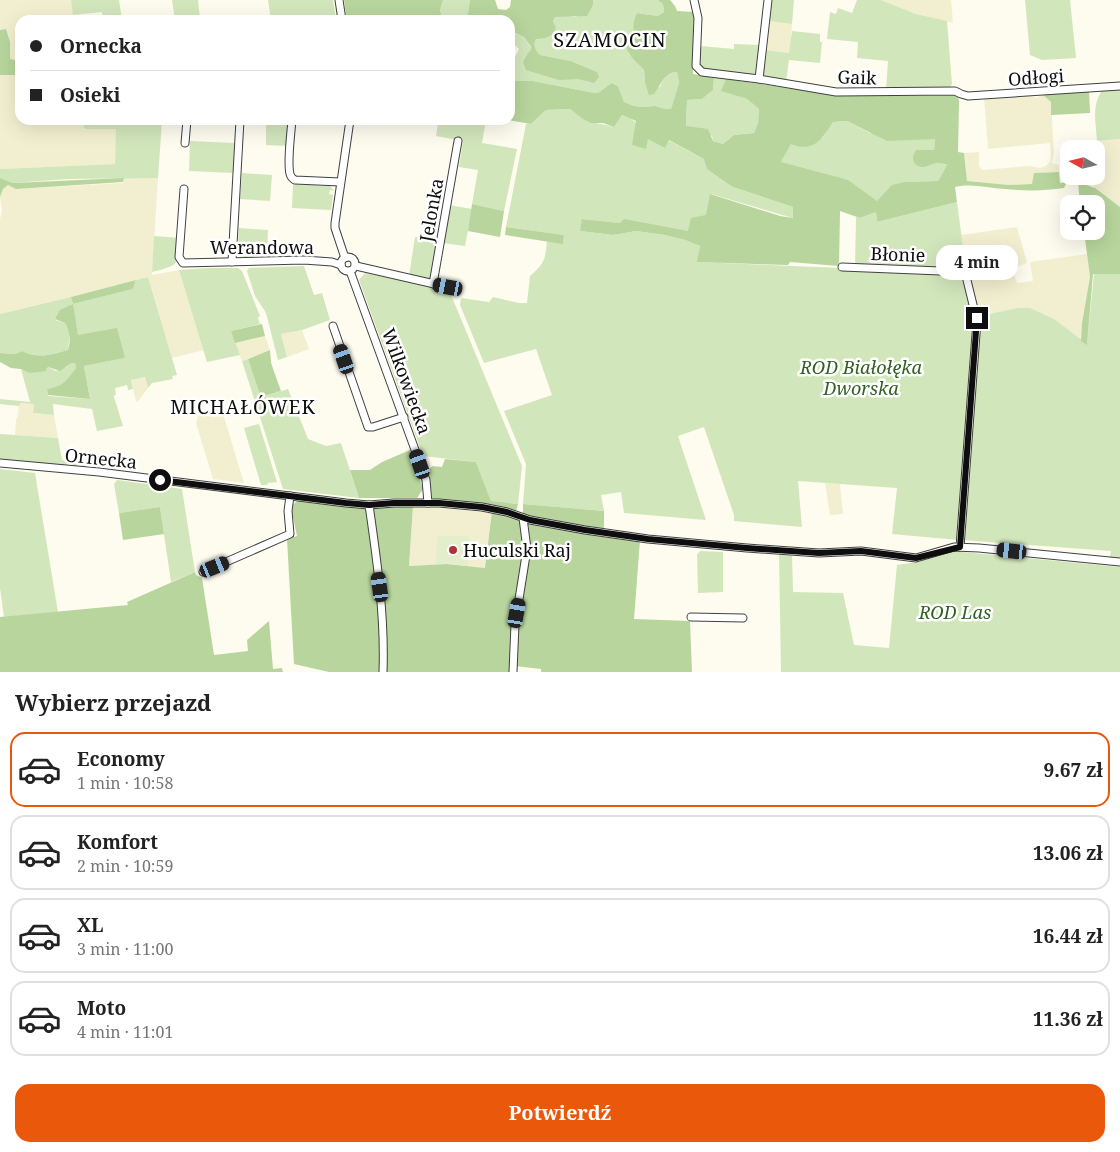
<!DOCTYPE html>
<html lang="pl">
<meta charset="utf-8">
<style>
:root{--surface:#fff;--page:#f2f2f2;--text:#222;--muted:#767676;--line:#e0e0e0;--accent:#ea580c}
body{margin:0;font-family:"Noto Serif",serif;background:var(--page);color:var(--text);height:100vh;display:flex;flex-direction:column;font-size:19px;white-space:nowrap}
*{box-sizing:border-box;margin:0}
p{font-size:16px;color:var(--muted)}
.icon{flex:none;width:28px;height:28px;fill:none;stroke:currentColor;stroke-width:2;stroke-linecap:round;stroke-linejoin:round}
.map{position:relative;height:672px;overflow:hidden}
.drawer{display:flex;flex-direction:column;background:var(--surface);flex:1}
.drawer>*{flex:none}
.hud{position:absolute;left:15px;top:15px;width:500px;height:110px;border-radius:15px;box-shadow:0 5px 20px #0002;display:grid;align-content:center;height:110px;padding:0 15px;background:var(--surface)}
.needle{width:32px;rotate:278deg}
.controls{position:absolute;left:1060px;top:140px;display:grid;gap:10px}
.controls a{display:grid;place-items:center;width:45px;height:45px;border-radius:10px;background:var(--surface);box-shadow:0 5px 20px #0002;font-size:25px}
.end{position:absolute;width:22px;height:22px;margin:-11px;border:6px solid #0e0e0e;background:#fff;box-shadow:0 0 0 2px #fff}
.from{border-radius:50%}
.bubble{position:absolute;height:35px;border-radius:15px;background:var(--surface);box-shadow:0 5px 20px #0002;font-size:16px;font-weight:700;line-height:35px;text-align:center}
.car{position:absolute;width:15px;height:30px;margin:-15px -8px;border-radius:6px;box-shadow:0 0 4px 1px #0007;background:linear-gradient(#222 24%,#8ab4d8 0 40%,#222 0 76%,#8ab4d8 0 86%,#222 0)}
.hud b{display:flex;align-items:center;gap:18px;height:48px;font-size:19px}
.hud b+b{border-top:1px solid var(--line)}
.hud i{width:12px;height:12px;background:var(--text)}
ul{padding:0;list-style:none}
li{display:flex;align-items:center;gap:15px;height:75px;margin:0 10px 8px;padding:0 5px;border:2px solid var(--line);border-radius:15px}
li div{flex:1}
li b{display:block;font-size:19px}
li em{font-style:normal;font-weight:700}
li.selected{border-color:var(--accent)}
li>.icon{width:45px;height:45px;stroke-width:1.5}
h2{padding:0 15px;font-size:22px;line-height:60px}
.button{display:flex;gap:10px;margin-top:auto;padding:10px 15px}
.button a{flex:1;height:58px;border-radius:15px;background:var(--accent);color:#fff;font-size:20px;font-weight:700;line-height:58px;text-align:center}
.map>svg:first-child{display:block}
.farmland{fill:#f2efd1}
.green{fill:#d2e6bc}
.forest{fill:#b7d59c;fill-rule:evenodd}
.pitch{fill:#e3eecd}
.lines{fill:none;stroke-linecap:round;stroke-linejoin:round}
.minor-casing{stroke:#414141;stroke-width:9}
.minor{stroke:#fff;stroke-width:7}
.route{stroke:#0e0e0e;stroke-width:6}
.poi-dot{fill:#b23139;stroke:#fff;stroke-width:2}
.labels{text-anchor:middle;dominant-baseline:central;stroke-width:5;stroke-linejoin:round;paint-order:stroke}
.street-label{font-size:18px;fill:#0e0e0e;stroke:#fff}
.park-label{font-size:18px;font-style:italic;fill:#316023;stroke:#fff}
.poi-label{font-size:18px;fill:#0e0e0e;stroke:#fff;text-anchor:start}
.neighbourhood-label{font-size:19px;letter-spacing:1px;fill:#0e0e0e;stroke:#fff}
.quarter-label{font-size:20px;letter-spacing:1px;fill:#0e0e0e;stroke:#fff}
</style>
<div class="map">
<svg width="1120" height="672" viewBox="0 0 1120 672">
<rect width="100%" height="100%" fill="#fefbef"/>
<!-- farmland -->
<g class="farmland">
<path d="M0,0H71L74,20H20V61L17,62L10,59V42L6,29L0,30Z"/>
<path d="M881,0H951L953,23L916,14Z"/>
<path d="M768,21L792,24L790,53L765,50Z"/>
<path d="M0,75H20V120H83L84,128L86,129H116V164L0,169Z"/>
<path d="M1042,94L1051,102L1054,153L1052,163L1059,165V172H1045L1032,184L1009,185L967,181L964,153L979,152V166L982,170L1029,166L1040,168L1046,166L1050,162L1051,156L1050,143L988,149L984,97L1026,95L1037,98Z"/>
<path d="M1120,139V207L1094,188V176H1096V149H1092L1091,142Z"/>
<path d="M124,178H158L152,275L179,270L204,350L172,358L148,277L71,297L0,314V219L2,210L0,197L3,189L8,185L16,189L123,183Z"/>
<path d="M1017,227L1027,263L1012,269L1017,283L1033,281L1030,262L1087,254L1090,277L1082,323L1081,341L1054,319L1017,308L980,316L976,314L966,270L961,235Z"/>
<path d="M302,330L309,349L287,357L281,334Z"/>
<path d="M265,336L270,350L242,361L235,343Z"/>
<path d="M145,377L148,388L139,400L136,402L131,380Z"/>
<path d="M19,403L34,404L33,413L54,415L58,438L15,435L16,420L18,415Z"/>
<path d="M221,407L243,480L244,483L213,479L196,423L198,416Z"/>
<path d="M825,483L840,484L843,514L830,515Z"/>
<path d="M413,506H439L492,511L485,568L447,564L409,566Z"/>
</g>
<!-- green -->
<g class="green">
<path d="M71,0H119L122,20H103L102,12L73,15Z"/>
<path d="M172,0H198L200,20H175Z"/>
<path d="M268,0H333L336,20H271Z"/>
<path d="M443,0H470L467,20H443L440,10Z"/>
<path d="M593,0H657C663,2 664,6 664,12L658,16L637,13L635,17L633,35L628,53L644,70L645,82L660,87C662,80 669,71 677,72L679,83L671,109H665L655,106L643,107L634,106L624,102L618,86L613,83L598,93H594L533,81H510V62L513,61L519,49L510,41V30L524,37L531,48V51L526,56L570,79H582L588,82L597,72L571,61L540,55C535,50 533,45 536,39C546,40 549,35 556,27L553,21L555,17L558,15L576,17L593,5Z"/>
<path d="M770,0H794L792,24L768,21Z"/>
<path d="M857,0H881L916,14L947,21L952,84L950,87L886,90L888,61L857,58L858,42L827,39L830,12L836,14L838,8L852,13Z"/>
<path d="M1025,0H1070L1076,58L1042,60L1030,55Z"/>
<path d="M792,31L820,34V42H822L820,63L789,60L786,82L762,78L765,50L789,53Z"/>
<path d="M734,44L759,45L756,77L701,69L698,65L701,53V46L734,49Z"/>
<path d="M714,77L726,79L722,91L747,99L759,109L758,123L754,133L734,135L723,144L713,141L712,136L686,126L687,100L702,99L713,90Z"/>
<path d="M1120,88V139L1097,141C1096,121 1091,106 1103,89Z"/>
<path d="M570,109C576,113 582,119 588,121C596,124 605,124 614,127L622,115C636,119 640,127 648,139L668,140L704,159L733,187L793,207V218L711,194L706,215L688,231L583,219L580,231L613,235L636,231L665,235L686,239L700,246L698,262L963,273L973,318L975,322L958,540L892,534L897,488L798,481L802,527L734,521V515L704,427L678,436L706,520L624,513L621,492L601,495L604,511L523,504L526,464L504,411L552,395L536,349L484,363L460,305L461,298L489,302L493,297L519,303H527L530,276C545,263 545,260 547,241L563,243L564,235L506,227L526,124H531L546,110Z"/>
<path d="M83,120H162L158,178L68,179L13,183L0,178V169L115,164L116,129H86L84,128Z"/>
<path d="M266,120H288L287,146L266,145Z"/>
<path d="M433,120H486L482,143L517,149L504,211L472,204L478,170L459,167L463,141L436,136L438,124L432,123Z"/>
<path d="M847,121L870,133L913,139H935L934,150L924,167L937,162L947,165L938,181L905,182L877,201L781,162L791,144L823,137L833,122Z"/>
<path d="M190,141L235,143L234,173L189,171Z"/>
<path d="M242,173L272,175L270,201L240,199Z"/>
<path d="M293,184L330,186L334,191L330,190L329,194L333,195L331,210L292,208Z"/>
<path d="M957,202L966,270L855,267L856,217L860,218L876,212L877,222Z"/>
<path d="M449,205L472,209L465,246L443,243Z"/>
<path d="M239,228L268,230L267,257L242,258L237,253Z"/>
<path d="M154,236L180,238C178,265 180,265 152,272Z"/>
<path d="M415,237L437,241L430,278L423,279L409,276Z"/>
<path d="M304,266L314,295L322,293L330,320L302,330L281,334L287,357L278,360L266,313L255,296L247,271L249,268Z"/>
<path d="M209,268H238L242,271L260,316L258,318L260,324L231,331L240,355L207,362L179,270Z"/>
<path d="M365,273L449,290L522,466L518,504L491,501L476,462L423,456L359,280Z"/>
<path d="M1094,274H1120V559L1110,558L1111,551L962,540L980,316L1017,308H1030L1054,319L1087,344Z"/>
<path d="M148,277L177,375L172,376L173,379L152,383L148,388L145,377L131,380L133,389L128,390L127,385L115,388L116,395H114V397L123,426L97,431L92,409L53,404L54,415L33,413L34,404L20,403L19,406L0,404V399L30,402L21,369L29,373L48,367L56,371L67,367L72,363H75L76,368C66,382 65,386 47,389L48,396L90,399L84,366L125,358L78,335L72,304L55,320L65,323L70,333L68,350C51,355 38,359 22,351L15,354L0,353V314L71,297L73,304L133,289L136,280Z"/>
<path d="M248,359L262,397L288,389L308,439L326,446L341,443L359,498L283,489L242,361Z"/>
<path d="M259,424L277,482L268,483L267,485H261L244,428Z"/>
<path d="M0,434L58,438L62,460L85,463V467L2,460L0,459Z"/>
<path d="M0,469L35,473L58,612L4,617L0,588Z"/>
<path d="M117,480L182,489L195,572L171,582L160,507L119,513L114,484Z"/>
<path d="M700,551L723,552V592L698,593L697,555Z"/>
<path d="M952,551L1120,567V672H781L779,554H792L793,592L843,593L854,645L889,648L897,565L918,562L939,554Z"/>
</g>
<!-- forest -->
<g class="forest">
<path d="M344,0H443L440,10L443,20H347Z"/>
<path d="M470,0H495L498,9L506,10L510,7L511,0H593V5L587,16L555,17L553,21L556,27C553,37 546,39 536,39C533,45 535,50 540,55L571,61L597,72L599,77L594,83L578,79L559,80L526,70L523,62L528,53L531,50V47L524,37L510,30V20H467Z"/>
<path d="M657,0H670L675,6L677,11L694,12L693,74L714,77L713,90L702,99L687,100L686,126L708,129L713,141L723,144L734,135L754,133L758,123L759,109L747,99L721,91L726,79L810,91L866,96H958L959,102L958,152L964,153L967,181L1009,185L1032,184L1034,173L1059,172L1060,183L1067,182L1064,188C1045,191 1024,191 1005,189C988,188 972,183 955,187L957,202L877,222L876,212L860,218L840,211L839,266L790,262L788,265L697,262L700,246L686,240L665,235L636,231L613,235L580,231L582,219L620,223L624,219L688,231L691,218L706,215L710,194L780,216L793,218V207L733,187L707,169L704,159L669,140L665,148L648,139L646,149L632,145L636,121L622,115L614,127L603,123H591L583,119L570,109L546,110L531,124L508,120H510V81H533L594,93H598L612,83L618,86L624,102L634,106L643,107L655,106L665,109H671L679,83L677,72C665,72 660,86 654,94L649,95L645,82L644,70C639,64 623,52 627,43C629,39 632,38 633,33C634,25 633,20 637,13L658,16L664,12C664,6 663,2 657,0ZM847,121L887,141L935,139L934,150H916C911,157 912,167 923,167C929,167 934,162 939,163C941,163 945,164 947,165L938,181L905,182L892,185L877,201L848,180L781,162L791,144C814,153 822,139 833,122Z"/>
<path d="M6,29L10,42V59L20,61V75H0V30Z"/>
<path d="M1089,90L1090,113L1051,115V102L1042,94Z"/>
<path d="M0,178L13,183L124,178L123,182L16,189L8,185L3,189L0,197Z"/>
<path d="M1078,182L1095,188L1120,207V274H1093L1087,345L1081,341L1082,323L1090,277L1084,231H1096V204H1080Z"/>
<path d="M472,204L504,211L500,237L468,231Z"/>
<path d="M506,227L564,235L563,244L505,235Z"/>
<path d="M136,280L133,289L73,304L78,335L117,328L125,358L84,366L90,399L48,395L47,389C64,386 66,381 76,368L75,363H72L60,371L48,367L46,369V371L29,373L21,369L11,368L0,362V353L15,354L22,351C38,359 51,355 68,350C71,340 70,332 65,323L55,319L60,310L73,304L71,297Z"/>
<path d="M262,324L265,336L235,343L231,331Z"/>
<path d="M270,350L271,363L281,391L261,397L248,359Z"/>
<path d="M410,450L423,489L417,498H359L350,470H370L382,462Z"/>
<path d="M445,459L476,462L491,501L518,504L516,511L491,506L439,502L432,498L429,469L433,466L442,467Z"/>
<path d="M298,501L366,507L413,506L409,566L447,564L485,568L492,511C518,518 522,512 524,541L511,672H329L294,664L287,539L297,536L292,512L293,504Z"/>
<path d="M523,504L604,511V530L531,518L523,514Z"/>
<path d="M160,507L164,534L123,540L119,513Z"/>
<path d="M530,522L640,540L634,619L690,621L692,672H541V669L515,666L527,524Z"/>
<path d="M195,572L196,575L202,578L214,655L248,651L247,640L269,621L273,669L282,668L283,672H0V617L128,605L127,602Z"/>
</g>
<!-- pitch -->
<path class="pitch" d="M437,536H469L468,566L447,564H436Z"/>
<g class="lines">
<defs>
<g id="minor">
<path d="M339,0L342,20"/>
<path d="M694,0L698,18L696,66L702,72L759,79L836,92L955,91L961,94L968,96L1120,86"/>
<path d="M759,79L768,0"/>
<path d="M292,120C291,133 287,162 290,174C291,178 292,178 295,180L340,182"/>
<path d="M185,143L187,120"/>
<path d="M184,189L179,257L183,263L304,260L332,262L341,265"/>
<circle cx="348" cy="264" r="7"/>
<path d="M345,258L335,228V223L350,120"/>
<path d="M232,262L240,120"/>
<path d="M356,266L452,288"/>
<path d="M842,267L965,272L977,321L960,547"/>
<path d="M350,271L426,480L428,503"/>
<path d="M433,284L458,141"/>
<path d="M333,326L368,427H373L404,417"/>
<path d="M0,463L99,472L346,503L369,505L394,503H439L482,507L507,512L530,520L585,530L648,539L747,548L819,553L861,551L916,558L954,547L979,548L1120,562"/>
<path d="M369,505C377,560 385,616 383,672"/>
<path d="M203,572L290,534L288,511L290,496"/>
<path d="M691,617L743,618"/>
<path d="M513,672L515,624L527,549L523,518"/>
</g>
</defs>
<!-- minor casing -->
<use href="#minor" class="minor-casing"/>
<!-- minor -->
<use href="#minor" class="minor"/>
</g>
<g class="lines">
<!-- route -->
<path class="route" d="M160,480L346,503L369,505L394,503H439L482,507L507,512L530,520L585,530L648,539L747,548L819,553L861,551L916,558L960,547L977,318"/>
</g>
<!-- markers -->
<circle class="poi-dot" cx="453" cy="550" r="5"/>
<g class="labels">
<!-- street labels -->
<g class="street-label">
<text transform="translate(857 77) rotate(2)">Gaik</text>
<text transform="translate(1036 77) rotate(-4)">Odłogi</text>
<text transform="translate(431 210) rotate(-80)">Jelonka</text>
<text x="262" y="247">Werandowa</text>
<text transform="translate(898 254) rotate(2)">Błonie</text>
<text transform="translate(407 381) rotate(70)">Wilkowiecka</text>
<text transform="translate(101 458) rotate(6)">Ornecka</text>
</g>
<!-- park labels -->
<g class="park-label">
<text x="861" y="367">ROD Białołęka<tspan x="861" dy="21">Dworska</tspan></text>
<text x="955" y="612">ROD Las</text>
</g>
<!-- poi labels -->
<g class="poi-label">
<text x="463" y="550">Huculski Raj</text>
</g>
<!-- neighbourhood labels -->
<g class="neighbourhood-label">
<text x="243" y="407">MICHAŁÓWEK</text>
</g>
<!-- quarter labels -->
<g class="quarter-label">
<text x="610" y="39">SZAMOCIN</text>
</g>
</g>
</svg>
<div class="controls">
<a><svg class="needle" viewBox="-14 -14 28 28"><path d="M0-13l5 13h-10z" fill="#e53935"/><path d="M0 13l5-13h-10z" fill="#767676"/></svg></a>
<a><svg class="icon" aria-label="locate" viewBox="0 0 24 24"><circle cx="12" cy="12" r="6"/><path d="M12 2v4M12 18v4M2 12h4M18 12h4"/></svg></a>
</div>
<i class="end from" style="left:160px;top:480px"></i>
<i class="end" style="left:977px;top:318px"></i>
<div class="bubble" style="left:936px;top:245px;width:82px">4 min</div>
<i class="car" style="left:448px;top:287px;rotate:281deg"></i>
<i class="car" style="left:344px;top:359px;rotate:341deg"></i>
<i class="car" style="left:420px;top:464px;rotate:341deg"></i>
<i class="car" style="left:1012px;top:551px;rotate:276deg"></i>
<i class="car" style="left:215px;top:567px;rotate:68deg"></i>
<i class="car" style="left:380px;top:587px;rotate:352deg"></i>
<i class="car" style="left:517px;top:613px;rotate:10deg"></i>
<div class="hud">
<b><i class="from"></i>Ornecka</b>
<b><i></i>Osieki</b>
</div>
</div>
<section class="drawer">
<h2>Wybierz przejazd</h2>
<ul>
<li class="selected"><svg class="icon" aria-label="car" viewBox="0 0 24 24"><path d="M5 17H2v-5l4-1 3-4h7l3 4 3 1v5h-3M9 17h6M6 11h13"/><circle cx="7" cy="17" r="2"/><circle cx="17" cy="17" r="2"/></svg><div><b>Economy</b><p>1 min · 10:58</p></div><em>9.67 zł</em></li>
<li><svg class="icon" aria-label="car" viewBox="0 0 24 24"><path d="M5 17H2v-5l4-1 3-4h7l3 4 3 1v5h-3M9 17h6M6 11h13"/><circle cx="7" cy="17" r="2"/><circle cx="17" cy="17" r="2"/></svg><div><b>Komfort</b><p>2 min · 10:59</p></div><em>13.06 zł</em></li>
<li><svg class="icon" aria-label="car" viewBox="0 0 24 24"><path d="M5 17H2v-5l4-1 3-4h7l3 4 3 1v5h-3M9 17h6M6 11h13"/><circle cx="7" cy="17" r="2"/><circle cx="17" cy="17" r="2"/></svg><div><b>XL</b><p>3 min · 11:00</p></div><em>16.44 zł</em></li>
<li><svg class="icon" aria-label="car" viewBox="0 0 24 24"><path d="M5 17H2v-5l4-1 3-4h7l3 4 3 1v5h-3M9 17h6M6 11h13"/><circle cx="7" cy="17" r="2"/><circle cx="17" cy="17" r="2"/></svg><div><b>Moto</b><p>4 min · 11:01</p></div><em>11.36 zł</em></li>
</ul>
<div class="button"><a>Potwierdź</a></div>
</section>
